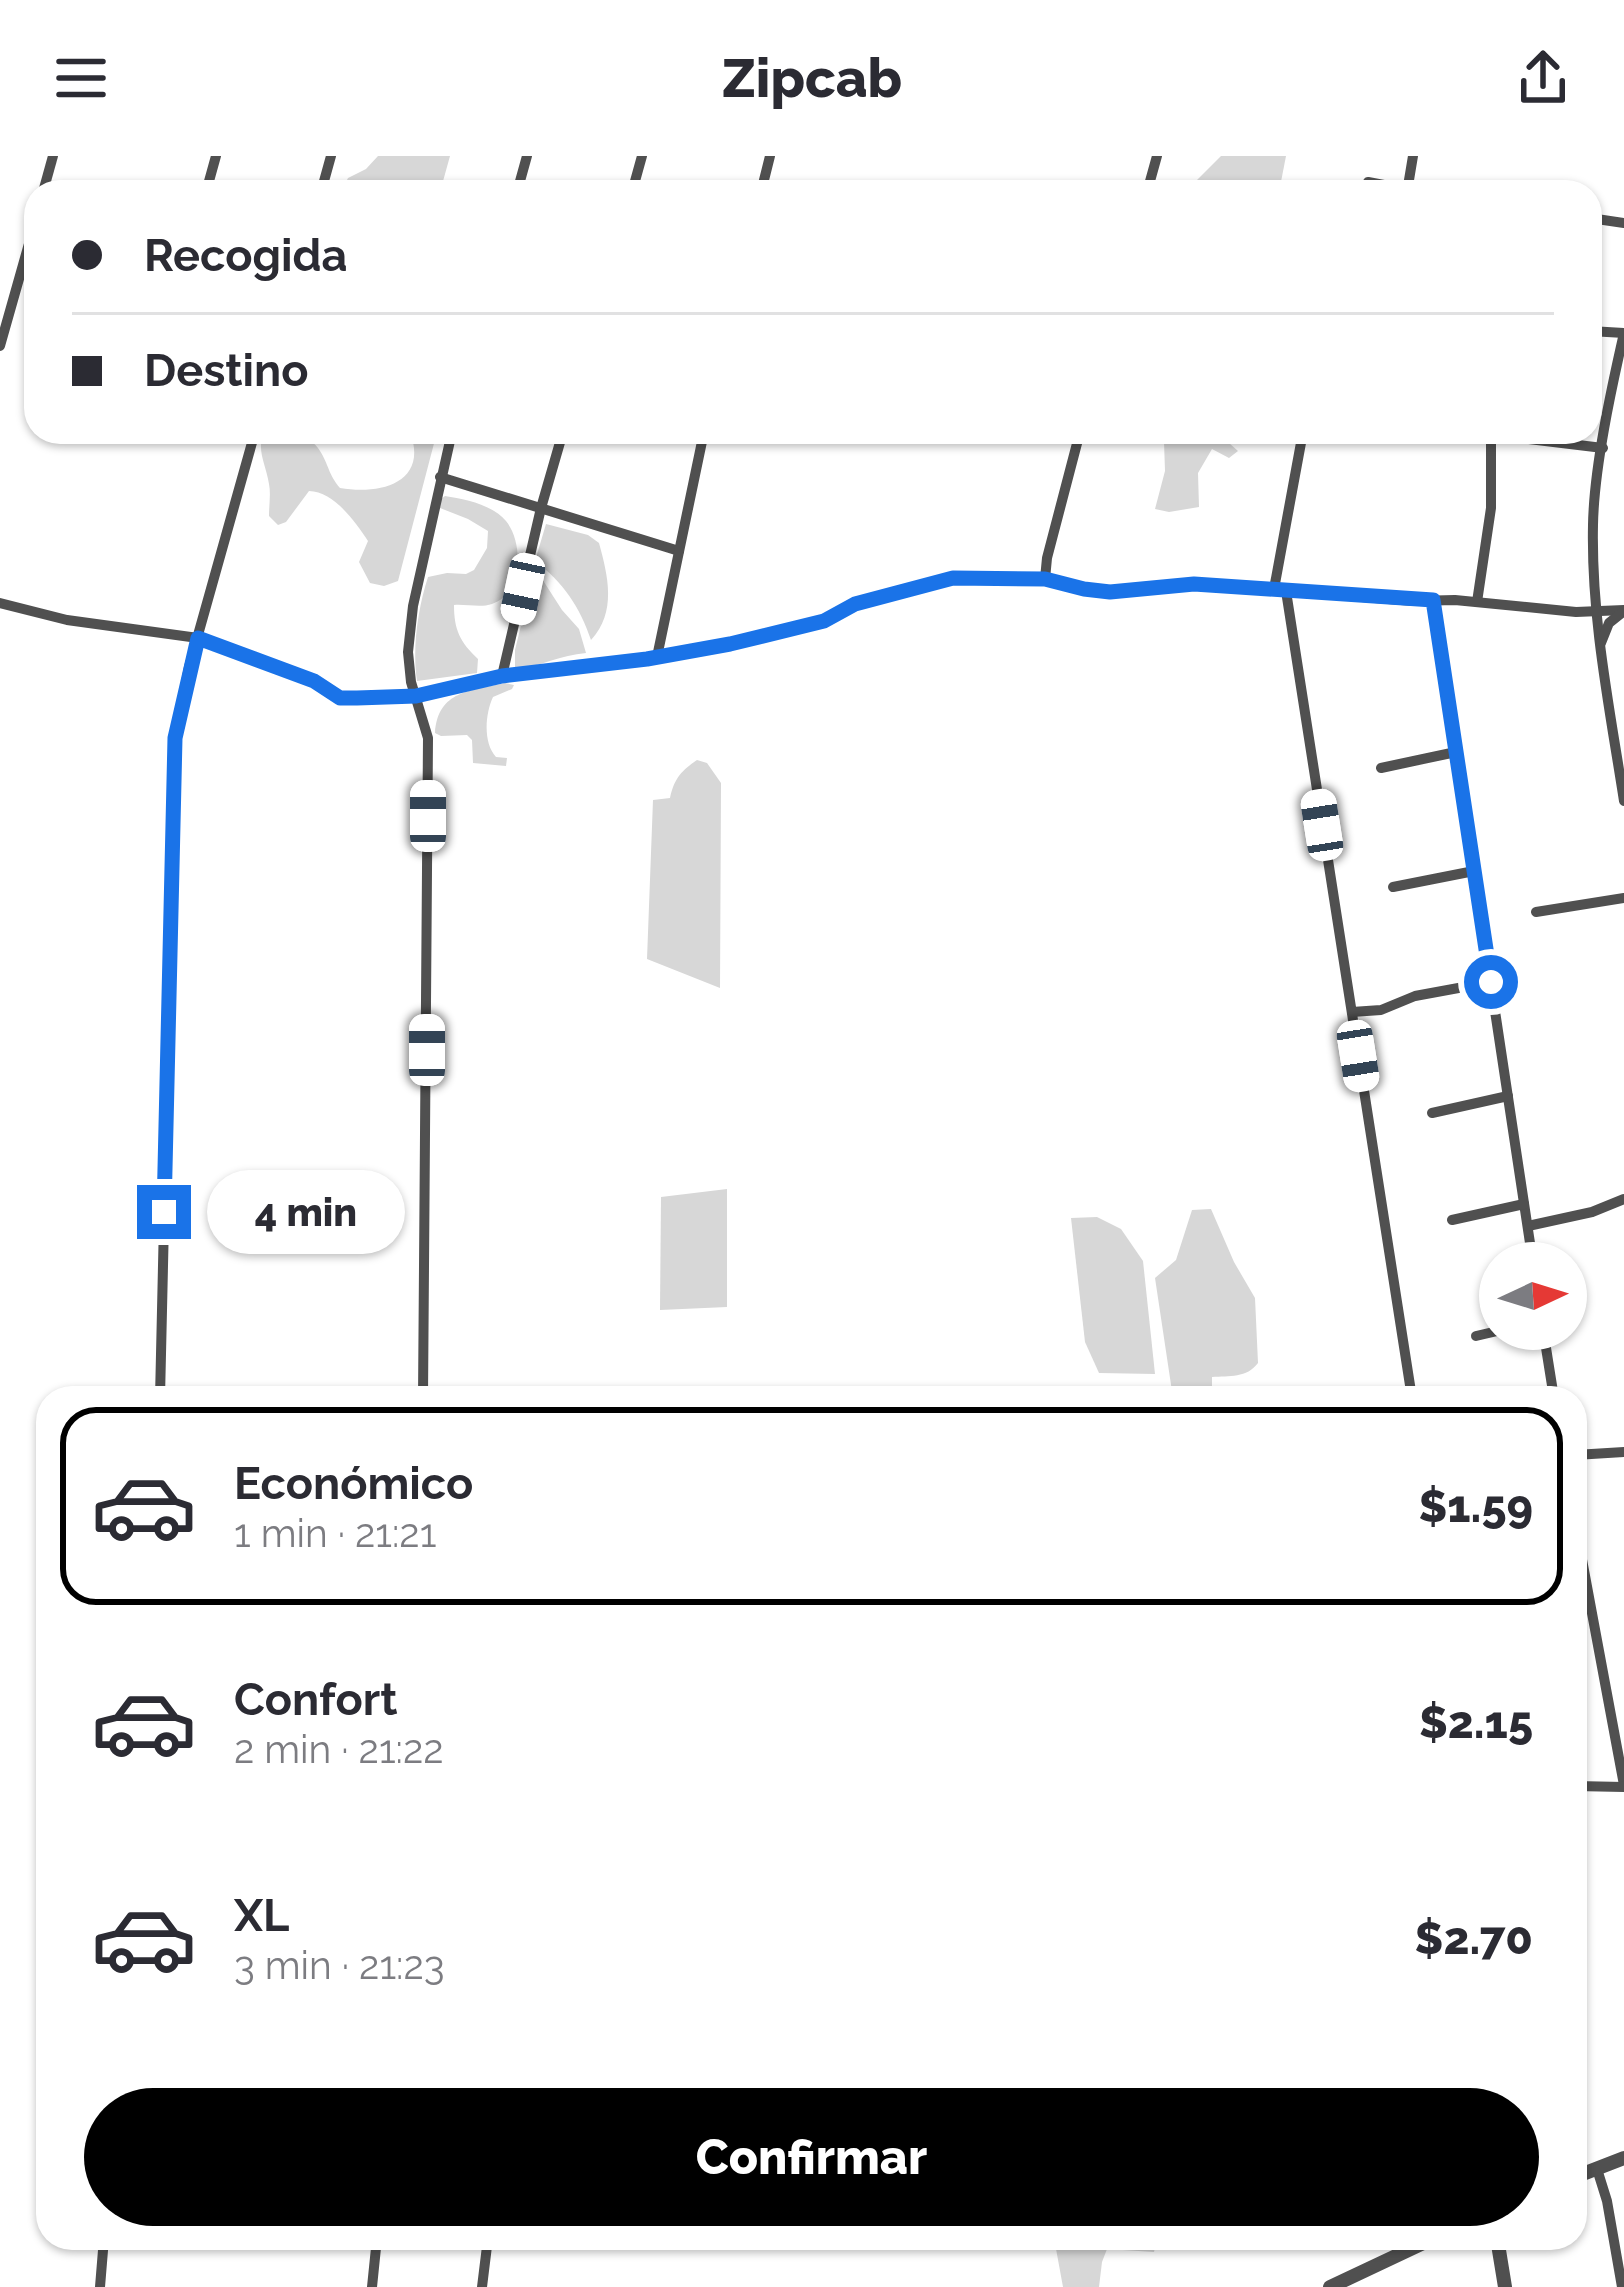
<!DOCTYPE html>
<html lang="es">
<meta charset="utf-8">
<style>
:root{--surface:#fff;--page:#f2f2f3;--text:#2b2b33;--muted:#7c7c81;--line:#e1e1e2;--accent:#000}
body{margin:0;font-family:Raleway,sans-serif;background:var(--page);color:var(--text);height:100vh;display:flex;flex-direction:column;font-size:45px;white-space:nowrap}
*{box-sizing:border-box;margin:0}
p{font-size:39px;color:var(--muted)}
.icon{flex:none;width:66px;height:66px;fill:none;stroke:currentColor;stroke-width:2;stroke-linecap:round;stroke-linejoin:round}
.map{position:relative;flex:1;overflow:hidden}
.drawer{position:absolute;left:36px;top:1230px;width:1551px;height:864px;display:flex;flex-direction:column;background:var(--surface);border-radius:36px;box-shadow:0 3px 9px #0004}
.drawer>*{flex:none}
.guide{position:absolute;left:24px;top:24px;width:1578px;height:264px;border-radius:36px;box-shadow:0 3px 9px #0004;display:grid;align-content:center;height:264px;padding:0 48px;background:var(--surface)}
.needle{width:78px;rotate:86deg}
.buttons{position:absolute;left:1479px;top:1086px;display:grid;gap:24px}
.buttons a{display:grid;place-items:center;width:108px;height:108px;border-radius:50%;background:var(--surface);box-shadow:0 3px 9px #0004;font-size:60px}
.end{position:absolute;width:54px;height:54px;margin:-27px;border:15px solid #1a73e8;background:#fff;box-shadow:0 0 0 6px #fff}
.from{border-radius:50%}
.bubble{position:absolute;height:84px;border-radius:42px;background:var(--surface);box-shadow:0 3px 9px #0004;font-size:39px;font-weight:800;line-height:84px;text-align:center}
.car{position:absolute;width:36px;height:72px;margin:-36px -18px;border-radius:15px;box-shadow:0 0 9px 3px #0007;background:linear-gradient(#fff 24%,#345 0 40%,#fff 0 76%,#345 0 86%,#fff 0)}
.guide b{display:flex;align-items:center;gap:42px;height:114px;font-size:45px}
.guide b+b{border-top:3px solid var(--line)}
.guide i{width:30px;height:30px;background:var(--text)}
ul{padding:21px 0 0;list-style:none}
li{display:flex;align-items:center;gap:36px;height:198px;margin:0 24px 18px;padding:0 24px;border:6px solid transparent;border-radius:36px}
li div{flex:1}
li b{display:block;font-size:45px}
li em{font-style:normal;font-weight:800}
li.active{border-color:var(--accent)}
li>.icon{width:108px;height:108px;stroke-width:1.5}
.button{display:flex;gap:24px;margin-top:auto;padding:24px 48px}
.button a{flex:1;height:138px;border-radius:72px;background:var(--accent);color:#fff;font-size:48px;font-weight:800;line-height:138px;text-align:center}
header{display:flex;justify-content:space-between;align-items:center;height:156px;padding:0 48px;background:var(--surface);font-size:54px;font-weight:800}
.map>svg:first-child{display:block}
.green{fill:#d7d7d7}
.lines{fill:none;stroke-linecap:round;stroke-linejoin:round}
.minor{stroke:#505050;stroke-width:10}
.tertiary{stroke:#505050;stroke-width:14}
.route{stroke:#1a73e8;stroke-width:15}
</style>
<header><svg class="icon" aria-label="menu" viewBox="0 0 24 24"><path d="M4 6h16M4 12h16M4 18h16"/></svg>Zipcab<svg class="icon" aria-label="share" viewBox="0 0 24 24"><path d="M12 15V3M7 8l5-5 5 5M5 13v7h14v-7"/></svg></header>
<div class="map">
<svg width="1624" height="2131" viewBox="0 0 1624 2131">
<rect width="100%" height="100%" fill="#fff"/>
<!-- green -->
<g class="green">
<path d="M378,0H450L440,36H341L348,22L366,13Z"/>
<path d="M1221,0H1286L1279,36H1192L1195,26Z"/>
<path d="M264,276C283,276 310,277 320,295C329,309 328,318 340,332C380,339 429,327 410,276H437L398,425L384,430L370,427L359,406L368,385C355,365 333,335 309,335L286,366L278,369L269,360C269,349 271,338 269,328C266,308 256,295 264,276Z"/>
<path d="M1167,276H1225L1229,287L1238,295L1229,302L1212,293L1198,317L1199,351L1169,356L1155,353L1165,315L1164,286Z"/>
<path d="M445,340C465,343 493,349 506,365C524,387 523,438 492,448C481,452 466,448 454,449C454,474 460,486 478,503L477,517L417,525C412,492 418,452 428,421L447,417L466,418L474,414L487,392L488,375L468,363L440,352L441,343Z"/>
<path d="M546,368L588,379L599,387C608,420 617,456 591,484C580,451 563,426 535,405Z"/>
<path d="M535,412L562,454L579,473L586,497C561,499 540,510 515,514V494Z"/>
<path d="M505,527L514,529L512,533L493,541C485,558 483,587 496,601L507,602L506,610L473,607L472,584L467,579L441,580L435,577C438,534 471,535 505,527Z"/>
<path d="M697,604L707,607L721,627L720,832L647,803L653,644L670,642C674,623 681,615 697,604Z"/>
<path d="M727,1033V1151L660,1154L661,1041Z"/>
<path d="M1211,1053L1234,1106L1255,1142L1258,1207C1247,1222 1229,1220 1212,1221V1242H1173L1155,1122L1176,1104L1192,1054Z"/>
<path d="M1097,1061L1121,1073L1143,1105L1155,1218L1099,1217L1085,1186L1071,1062Z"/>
<path d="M1054,2082H1157L1154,2096L1107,2093L1102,2106L1099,2131H1063Z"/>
</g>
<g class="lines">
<!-- minor -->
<g class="minor">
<path d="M1368,26L1421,36"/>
<path d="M43,36L53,0"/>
<path d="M206,36L216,0"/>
<path d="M321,36L331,0"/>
<path d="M517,36L527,0"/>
<path d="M632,36L642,0"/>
<path d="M761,36L770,0"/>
<path d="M1147,36L1157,0"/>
<path d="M1407,36L1413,0"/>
<path d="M1590,62L1624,67"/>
<path d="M1590,175L1624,177"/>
<path d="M1624,177C1611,234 1594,312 1593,369C1591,462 1610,554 1624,645"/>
<path d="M0,190L36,63"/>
<path d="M1471,276L1603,292"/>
<path d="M440,321L679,395"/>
<path d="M1045,423L1047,402L1080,276"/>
<path d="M1274,433L1303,276"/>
<path d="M1286,435L1412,1242"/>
<path d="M1433,444L1533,1107"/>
<path d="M1477,446L1491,352V278"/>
<path d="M0,447L67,464L198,482L314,525L340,542H357L416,540L502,520L647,503L730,488L824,465L855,447L953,422L1045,423L1084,433L1110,436L1194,428L1414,445L1455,444L1576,456L1624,454"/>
<path d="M1601,487L1609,467L1624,455"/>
<path d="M657,501L704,276"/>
<path d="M502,520L541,352L563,276"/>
<path d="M1381,612L1456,596"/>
<path d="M1393,731L1474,715"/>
<path d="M1536,756L1624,742"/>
<path d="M1352,856L1381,854L1415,840L1491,826"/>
<path d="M1432,957L1508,940"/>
<path d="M1452,1064L1524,1048"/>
<path d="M1528,1070L1592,1056L1624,1043"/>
<path d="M1543,1173L1554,1242"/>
<path d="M1476,1180L1506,1173"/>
<path d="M160,1242L175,582L189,511L255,276"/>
<path d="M423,1242L428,582L411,526L408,496L413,450L452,276"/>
<path d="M1575,1299L1624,1296"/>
<path d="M1575,1366L1624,1629"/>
<path d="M1575,1630L1624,1631"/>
<path d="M1597,2013L1607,2045L1622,2131"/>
<path d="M100,2131L104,2082"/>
<path d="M372,2131L377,2082"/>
<path d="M482,2131L488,2082"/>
</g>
<!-- tertiary -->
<g class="tertiary">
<path d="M1575,2021L1624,2002"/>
<path d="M1497,2082L1505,2131"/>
<path d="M1330,2131L1434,2082"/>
</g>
</g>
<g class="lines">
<!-- route -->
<path class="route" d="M164,1056L175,582L198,482L314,525L340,542H357L416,540L502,520L647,503L730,488L824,465L855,448L953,422L1045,423L1084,433L1110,436L1194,428L1433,444L1491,826"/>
</g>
</svg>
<div class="buttons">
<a><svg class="needle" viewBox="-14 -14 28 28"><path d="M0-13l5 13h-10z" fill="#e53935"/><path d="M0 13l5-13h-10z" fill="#7c7c81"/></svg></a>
</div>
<i class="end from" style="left:1491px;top:826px"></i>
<i class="end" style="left:164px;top:1056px"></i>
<div class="bubble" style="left:207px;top:1014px;width:198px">4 min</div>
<i class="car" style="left:523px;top:433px;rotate:192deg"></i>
<i class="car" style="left:428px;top:660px;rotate:0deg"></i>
<i class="car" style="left:1322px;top:669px;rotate:351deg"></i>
<i class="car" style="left:427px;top:894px;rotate:0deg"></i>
<i class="car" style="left:1358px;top:900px;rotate:171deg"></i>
<div class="guide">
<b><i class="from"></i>Recogida</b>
<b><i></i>Destino</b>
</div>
<section class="drawer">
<ul>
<li class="active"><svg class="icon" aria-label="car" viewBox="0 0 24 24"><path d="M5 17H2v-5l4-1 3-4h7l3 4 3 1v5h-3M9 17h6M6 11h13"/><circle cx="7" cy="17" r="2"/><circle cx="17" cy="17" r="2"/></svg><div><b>Económico</b><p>1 min · 21:21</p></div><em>$1.59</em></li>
<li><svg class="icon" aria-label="car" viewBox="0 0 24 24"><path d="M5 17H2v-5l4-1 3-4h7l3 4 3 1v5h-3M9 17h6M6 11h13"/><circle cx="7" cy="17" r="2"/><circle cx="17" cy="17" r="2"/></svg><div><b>Confort</b><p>2 min · 21:22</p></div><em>$2.15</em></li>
<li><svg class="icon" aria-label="car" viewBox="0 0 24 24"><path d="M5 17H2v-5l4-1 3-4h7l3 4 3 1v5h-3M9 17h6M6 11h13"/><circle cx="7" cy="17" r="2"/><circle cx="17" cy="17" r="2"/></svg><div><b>XL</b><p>3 min · 21:23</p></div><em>$2.70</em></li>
</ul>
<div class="button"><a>Confirmar</a></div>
</section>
</div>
